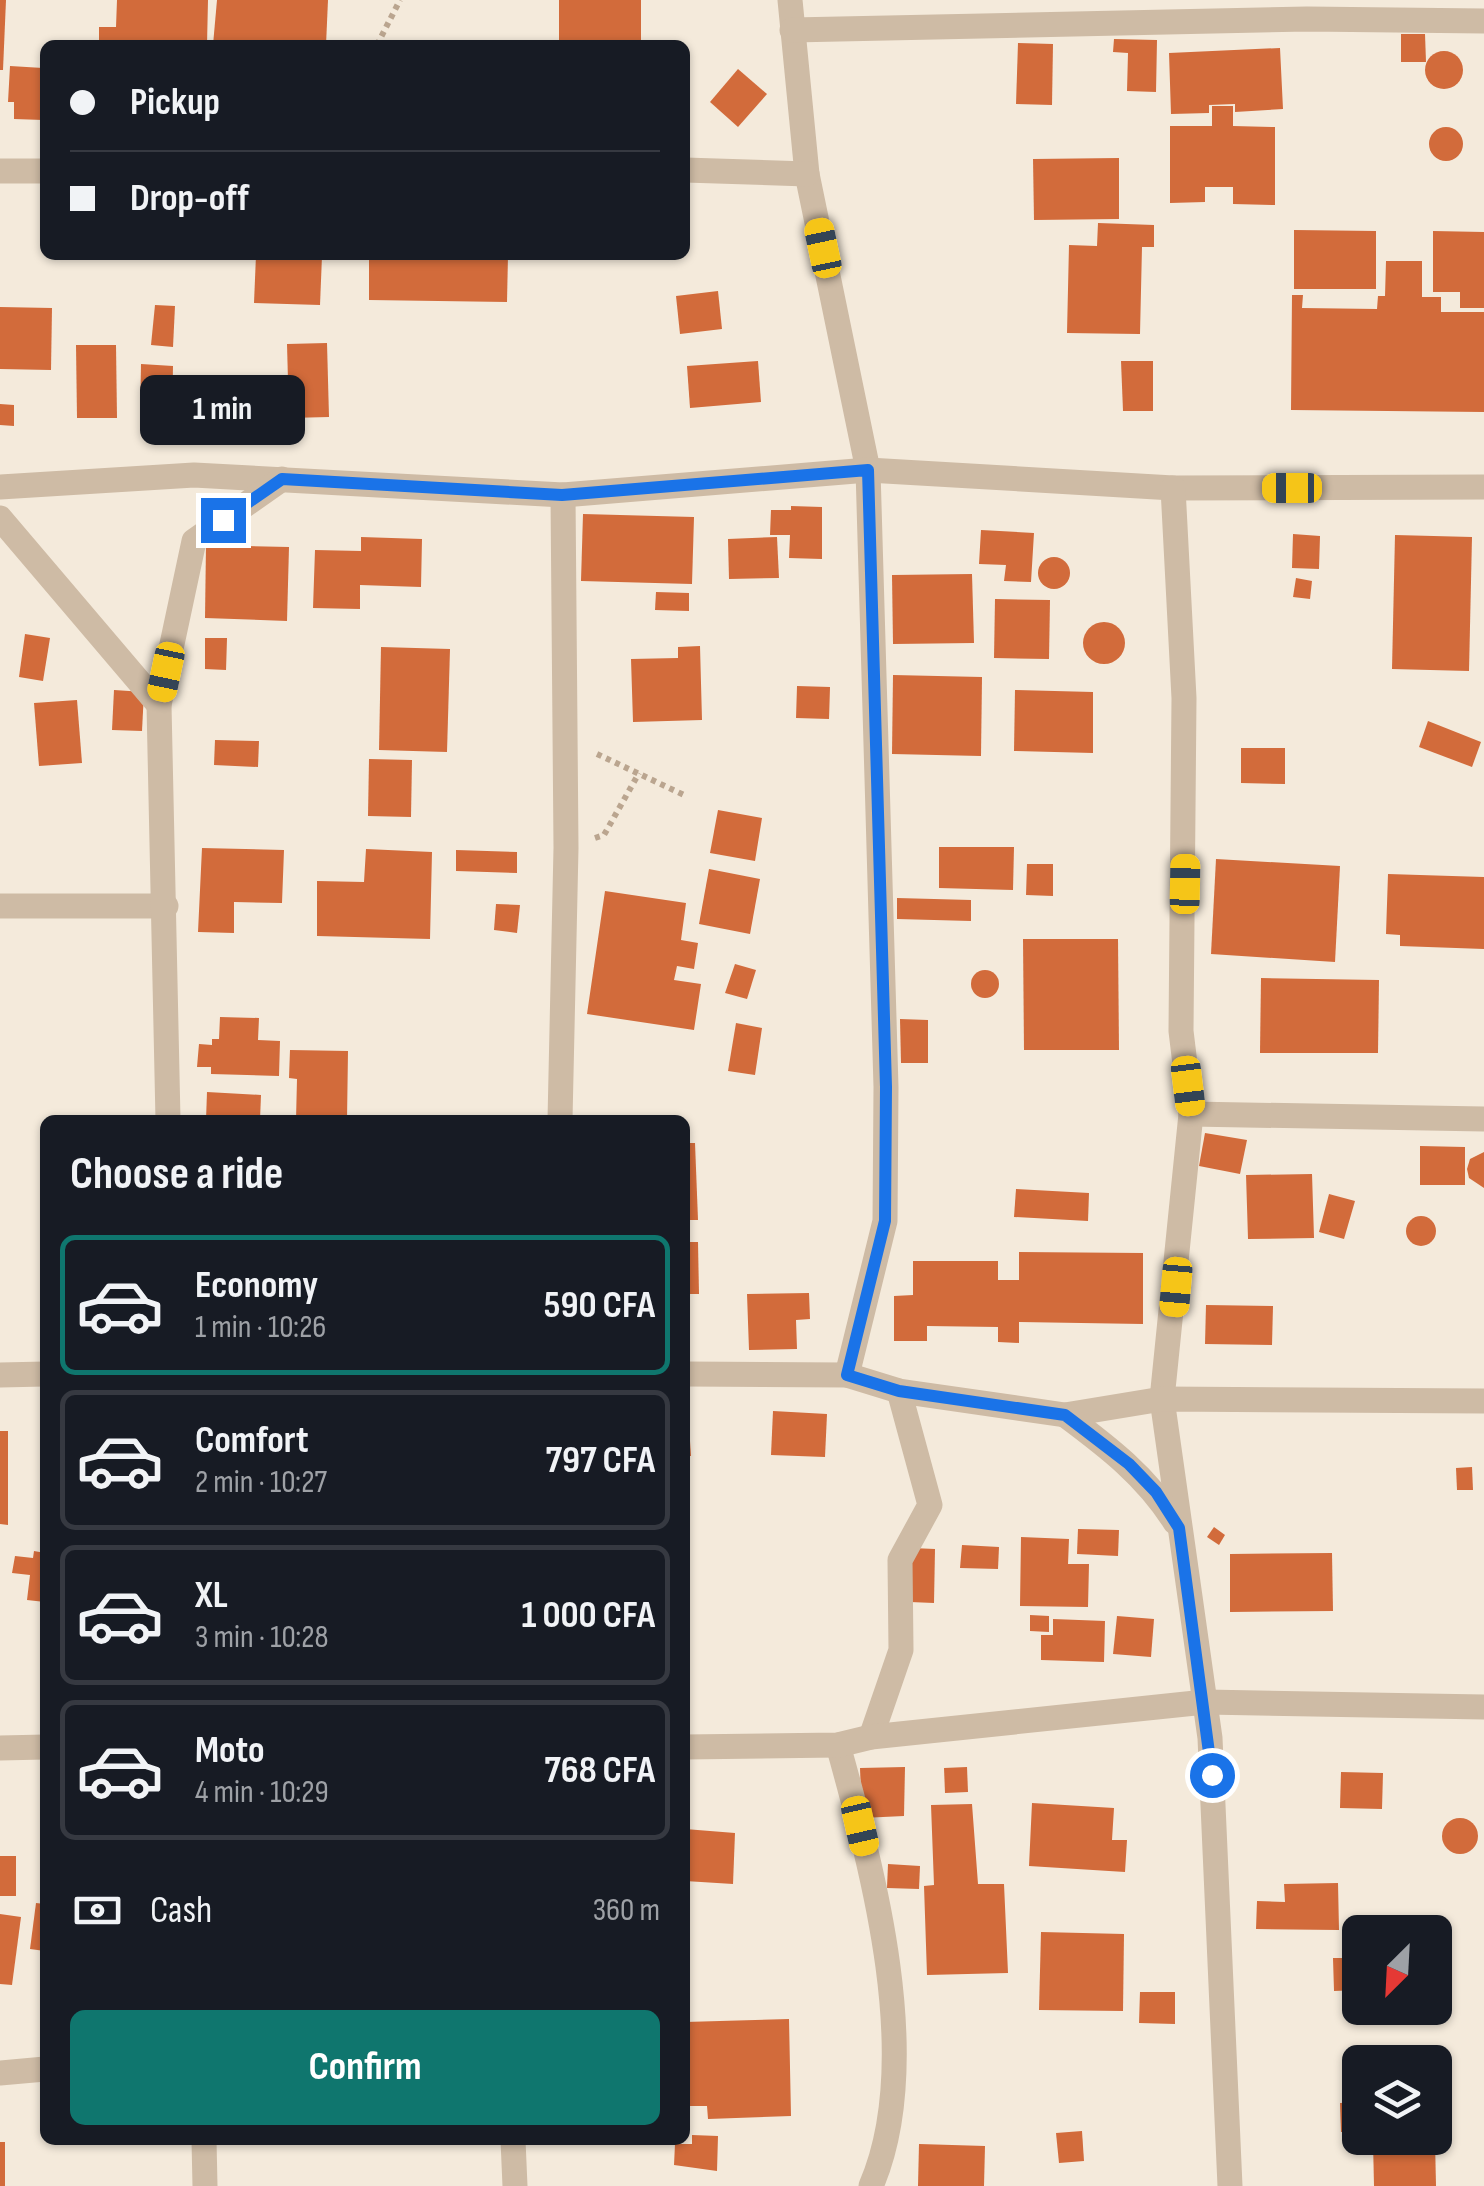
<!DOCTYPE html>
<meta charset="utf-8">
<style>
:root{--surface:#171b24;--page:#242831;--text:#f1f3f6;--muted:#9ea1a6;--line:#363941;--accent:#0f766e}
body{margin:0;font-family:"Sofia Sans Condensed",sans-serif;background:var(--page);color:var(--text);height:100vh;display:flex;flex-direction:column;font-size:38px;white-space:nowrap}
*{box-sizing:border-box;margin:0}
p{font-size:32px;color:var(--muted)}
.icon{flex:none;width:55px;height:55px;fill:none;stroke:currentColor;stroke-width:2;stroke-linecap:round;stroke-linejoin:round}
.map{position:relative;flex:1;overflow:hidden}
.sheet{position:absolute;left:40px;top:1115px;width:650px;height:1030px;display:flex;flex-direction:column;background:var(--surface);border-radius:15px;box-shadow:0 2px 8px #0004}
.sheet>*{flex:none}
.top-card{position:absolute;left:40px;top:40px;width:650px;height:220px;border-radius:15px;box-shadow:0 2px 8px #0004;display:grid;align-content:center;height:220px;padding:0 30px;background:var(--surface)}
.needle{width:65px;rotate:204deg}
.controls{position:absolute;left:1342px;top:1915px;display:grid;gap:20px}
.controls a{display:grid;place-items:center;width:110px;height:110px;border-radius:15px;background:var(--surface);box-shadow:0 2px 8px #0004;font-size:50px}
.end{position:absolute;width:45px;height:45px;margin:-22px;border:12px solid #1a73e8;background:#fff;box-shadow:0 0 0 5px #fff}
.from{border-radius:50%}
.bubble{position:absolute;height:70px;border-radius:15px;background:var(--surface);box-shadow:0 2px 8px #0004;font-size:32px;font-weight:700;line-height:70px;text-align:center}
.car{position:absolute;width:30px;height:60px;margin:-30px -15px;border-radius:12px;box-shadow:0 0 8px 2px #0007;background:linear-gradient(#f5c518 24%,#345 0 40%,#f5c518 0 76%,#345 0 86%,#f5c518 0)}
.top-card b{display:flex;align-items:center;gap:35px;height:95px;font-size:38px}
.top-card b+b{border-top:2px solid var(--line)}
.top-card i{width:25px;height:25px;background:var(--text)}
ul{padding:0;list-style:none}
li{display:flex;align-items:center;gap:30px;height:140px;margin:0 20px 15px;padding:0 10px;border:5px solid var(--line);border-radius:15px}
li div{flex:1}
li b{display:block;font-size:38px}
li em{font-style:normal;font-weight:700}
li.current{border-color:var(--accent)}
li>.icon{width:90px;height:90px;stroke-width:1.5}
h2{padding:0 30px;font-size:45px;line-height:120px}
.pay{display:flex;align-items:center;gap:25px;height:110px;padding:0 30px;font-size:38px}
.pay p{margin-inline-start:auto}
.primary-button{display:flex;gap:20px;margin-top:auto;padding:20px 30px}
.primary-button a{flex:1;height:115px;border-radius:15px;background:var(--accent);color:#fff;font-size:40px;font-weight:700;line-height:115px;text-align:center}
.map>svg:first-child{display:block}
.building{fill:#d26b3b}
.lines{fill:none;stroke-linecap:round;stroke-linejoin:round}
.path{stroke:#baa58f;stroke-width:6;stroke-dasharray:5 5;stroke-linecap:butt}
.street{stroke:#cebba5;stroke-width:25}
.route{stroke:#1a73e8;stroke-width:12}
</style>
<div class="map">
<svg width="1484" height="2186" viewBox="0 0 1484 2186">
<rect width="100%" height="100%" fill="#f4eadb"/>
<!-- building -->
<g class="building">
<path d="M0,0H6L3,70H0Z"/>
<path d="M117,0H208L207,45H99V27H116Z"/>
<path d="M217,0H328L326,45H213Z"/>
<rect x="559" y="0" width="82" height="45"/>
<path d="M1401,34H1425L1426,62H1401Z"/>
<path d="M1114,39L1157,40L1156,92L1127,91L1128,53L1113,52Z"/>
<path d="M1018,43L1053,44L1052,105L1016,104Z"/>
<path d="M1280,48L1283,109L1235,112V104L1209,105V113L1171,114L1169,53Z"/>
<circle cx="1444" cy="70" r="19"/>
<path d="M10,66L43,68V120L14,119V102H8Z"/>
<path d="M738,69L767,94L738,127L710,102Z"/>
<path d="M1212,106H1233V126L1275,127V205L1233,204V187H1205V202L1170,203V126H1212Z"/>
<circle cx="1446" cy="144" r="17"/>
<path d="M1119,158V219L1034,220L1033,159Z"/>
<path d="M1098,223L1154,225V247H1142L1140,334L1067,333L1069,245L1097,246Z"/>
<path d="M1294,230L1376,231V289H1294Z"/>
<path d="M1433,231L1484,232V308H1460V292H1433Z"/>
<path d="M256,255L322,256L320,305L254,303Z"/>
<path d="M369,255H508L507,302L369,300Z"/>
<path d="M1386,261H1422V297H1441V312H1484V412L1291,410L1292,295H1303L1302,308L1377,309L1378,296H1385Z"/>
<path d="M718,291L722,329L680,334L676,296Z"/>
<path d="M155,305L175,306L173,347L151,345Z"/>
<path d="M0,307L52,308L51,370L0,369Z"/>
<path d="M327,343L329,417L289,418L287,344Z"/>
<path d="M76,345H116L117,418H77Z"/>
<path d="M758,361L761,402L690,408L687,366Z"/>
<path d="M1121,361H1153V411H1123Z"/>
<path d="M141,364L173,366L172,418H140Z"/>
<path d="M0,404L14,405V426L0,425Z"/>
<path d="M791,506L822,507V559L789,558L790,535H770L771,510H791Z"/>
<path d="M583,514L694,517L692,584L581,581Z"/>
<path d="M981,530L1034,533L1031,582L1004,581L1006,565L979,564Z"/>
<path d="M1293,534L1320,536L1319,569L1292,568Z"/>
<path d="M1395,535L1472,537L1469,671L1392,669Z"/>
<path d="M361,537L422,539L421,587L360,585V609L313,608L315,550L361,551Z"/>
<path d="M777,537L779,578L729,579L728,539Z"/>
<path d="M206,545L289,547L287,621L205,618Z"/>
<circle cx="1054" cy="573" r="16"/>
<path d="M972,574L974,643L893,644L892,575Z"/>
<path d="M1296,578L1312,581L1310,599L1293,597Z"/>
<path d="M656,592L689,593V611L655,610Z"/>
<path d="M995,599L1050,600L1049,659L994,658Z"/>
<circle cx="1104" cy="643" r="21"/>
<path d="M25,634L50,638L43,681L19,677Z"/>
<path d="M205,638H227L226,670L205,669Z"/>
<path d="M700,646L702,720L633,722L631,659L678,658V647Z"/>
<path d="M381,647L450,649L447,752L379,750Z"/>
<path d="M893,675L982,677L981,756L892,754Z"/>
<path d="M797,686L830,687L829,719L796,718Z"/>
<path d="M114,690L144,692L142,731L112,730Z"/>
<path d="M1015,690L1093,692V753L1014,751Z"/>
<path d="M77,700L82,763L39,766L34,703Z"/>
<path d="M1428,721L1481,742L1472,767L1419,747Z"/>
<path d="M215,740L259,741L258,767L214,765Z"/>
<path d="M1241,748H1285V784L1241,783Z"/>
<path d="M369,759L412,760L411,817L368,816Z"/>
<path d="M718,810L762,818L755,861L710,853Z"/>
<path d="M939,847H1014L1013,890L939,888Z"/>
<path d="M202,848L284,850L282,903L234,902V933L198,932Z"/>
<path d="M366,849L432,852L430,939L317,936V881L364,882Z"/>
<path d="M456,850L517,852V873L456,871Z"/>
<path d="M1216,859L1340,866L1335,962L1211,954Z"/>
<path d="M1027,864H1053V896L1026,895Z"/>
<path d="M709,869L760,879L750,934L699,924Z"/>
<path d="M1388,874L1484,877V949L1400,946V935L1386,934Z"/>
<path d="M605,891L686,903L681,940L698,943L694,969L677,966L674,980L701,984L694,1030L587,1014Z"/>
<path d="M897,898L971,900V921L897,919Z"/>
<path d="M496,904L520,905L517,933L494,930Z"/>
<path d="M1023,939H1118L1119,1050H1024Z"/>
<path d="M735,964L756,970L747,999L725,993Z"/>
<circle cx="985" cy="984" r="14"/>
<path d="M1261,978L1379,980L1378,1053H1260Z"/>
<path d="M220,1017L259,1018L258,1040L280,1041L279,1076L211,1074V1067H197L199,1044L212,1045V1039H219Z"/>
<path d="M900,1019L928,1020V1063H901Z"/>
<path d="M736,1023L762,1028L755,1075L728,1071Z"/>
<path d="M290,1050L348,1051L347,1120H296L297,1079L289,1078Z"/>
<path d="M207,1092L261,1095L260,1120H206Z"/>
<path d="M1205,1133L1247,1140L1240,1174L1199,1166Z"/>
<path d="M685,1143H695L698,1220H685Z"/>
<path d="M1420,1146L1465,1147V1185H1420Z"/>
<path d="M1484,1152V1188L1469,1178L1467,1169L1470,1159Z"/>
<path d="M1312,1174L1314,1238L1248,1239L1246,1175Z"/>
<path d="M1016,1189L1089,1193L1088,1221L1014,1217Z"/>
<path d="M1329,1194L1355,1201L1344,1239L1319,1232Z"/>
<circle cx="1421" cy="1231" r="15"/>
<path d="M685,1242H698L699,1294H685Z"/>
<path d="M1019,1252L1143,1253V1324L1019,1322V1343L998,1342V1327L927,1326V1341H894V1296L913,1295V1261H998V1280H1019Z"/>
<path d="M809,1293L810,1319L796,1320L797,1349L749,1350L747,1294Z"/>
<path d="M1206,1305L1273,1306L1272,1345L1205,1344Z"/>
<path d="M773,1411L827,1414L825,1457L771,1455Z"/>
<path d="M685,1426H689L691,1456H685Z"/>
<path d="M0,1431H8V1525L0,1524Z"/>
<path d="M1472,1467L1473,1490H1457L1456,1468Z"/>
<path d="M1214,1527L1225,1535L1219,1545L1207,1537Z"/>
<path d="M1078,1529L1119,1530L1118,1556L1077,1554Z"/>
<path d="M1021,1537L1069,1539L1068,1564H1089L1088,1607L1020,1606Z"/>
<path d="M962,1545L999,1547L998,1569L960,1568Z"/>
<path d="M912,1548L935,1549L934,1603L910,1602Z"/>
<path d="M34,1551L45,1553V1602L27,1600L30,1575L12,1573L15,1556L33,1558Z"/>
<path d="M1332,1553L1333,1611L1230,1612V1554Z"/>
<path d="M1030,1615L1049,1616V1632L1030,1631Z"/>
<path d="M1117,1616L1154,1619L1151,1657L1113,1654Z"/>
<path d="M1053,1619L1105,1621L1104,1662L1041,1660V1635H1053Z"/>
<path d="M905,1767L904,1816L862,1818L860,1768Z"/>
<path d="M967,1767L968,1792L945,1793L944,1768Z"/>
<path d="M1341,1772L1383,1773L1382,1809L1340,1808Z"/>
<path d="M1032,1803L1114,1808L1112,1840H1127L1125,1872L1029,1866Z"/>
<path d="M972,1804L978,1884H1004L1008,1973L927,1975L924,1886L934,1885L931,1805Z"/>
<circle cx="1460" cy="1836" r="18"/>
<path d="M685,1829L735,1833L733,1884L685,1881Z"/>
<rect x="0" y="1856" width="16" height="40"/>
<path d="M888,1864L920,1866L919,1889L887,1888Z"/>
<path d="M1338,1883L1339,1930L1256,1929L1257,1901L1285,1902L1284,1884Z"/>
<path d="M36,1903L45,1904V1951L30,1949Z"/>
<path d="M0,1914L21,1917L12,1985L0,1984Z"/>
<path d="M1041,1932L1124,1934L1123,2011L1039,2010Z"/>
<path d="M1333,1958H1360V1990L1334,1991Z"/>
<path d="M1140,1992H1175V2024L1139,2023Z"/>
<path d="M789,2019L791,2116L708,2119L707,2106H685V2022Z"/>
<path d="M1360,2102V2132H1341L1340,2103Z"/>
<path d="M1082,2131L1084,2161L1059,2163L1056,2133Z"/>
<path d="M692,2135L718,2136L717,2171L674,2165L675,2144H692Z"/>
<path d="M1435,2140L1436,2186H1374L1373,2141Z"/>
<rect x="0" y="2142" width="5" height="44"/>
<path d="M919,2144L985,2146L984,2186H918Z"/>
</g>
<g class="lines">
<!-- path -->
<g class="path">
<path d="M377,45L400,0"/>
<path d="M597,754L684,795"/>
<path d="M595,838L604,835L639,773"/>
</g>
<!-- street -->
<g class="street">
<path d="M790,0L807,174L868,470L886,1087L885,1221L847,1375"/>
<path d="M792,30L1307,19L1484,21"/>
<path d="M685,170L807,174"/>
<path d="M0,171H45"/>
<path d="M0,487L194,475L563,495L868,470L1173,488L1484,487"/>
<path d="M1173,488L1184,698L1181,1031L1191,1114L1162,1399L1210,1738L1230,2186"/>
<path d="M0,518L159,705"/>
<path d="M0,906H166"/>
<path d="M1191,1114L1484,1119"/>
<path d="M168,1120L159,705L194,541L282,479"/>
<path d="M560,1120L566,848L563,495"/>
<path d="M685,1374L847,1375L899,1391L1065,1415L1162,1399L1484,1401"/>
<path d="M0,1375L45,1374"/>
<path d="M1065,1415C1108,1447 1146,1476 1175,1522"/>
<path d="M871,1737L901,1650L900,1560L930,1505L899,1391"/>
<path d="M838,1745C873,1871 925,2061 871,2186"/>
<path d="M685,1747L838,1745L871,1737L1205,1702L1484,1707"/>
<path d="M0,1748L45,1747"/>
<path d="M0,2073L45,2069"/>
<path d="M204,2140L205,2186"/>
<path d="M513,2140L515,2186"/>
</g>
</g>
<g class="lines">
<!-- route -->
<path class="route" d="M223,520L282,479L562,495L868,470L886,1087L885,1221L847,1375L899,1391L1065,1415L1129,1464L1156,1492L1179,1528L1212,1775"/>
</g>
</svg>
<div class="controls">
<a><svg class="needle" viewBox="-14 -14 28 28"><path d="M0-13l5 13h-10z" fill="#e53935"/><path d="M0 13l5-13h-10z" fill="#9ea1a6"/></svg></a>
<a><svg class="icon" aria-label="layers" viewBox="0 0 24 24"><path d="M12 4l9 5-9 5-9-5zM3 14l9 5 9-5"/></svg></a>
</div>
<i class="end from" style="left:1212px;top:1775px"></i>
<i class="end" style="left:223px;top:520px"></i>
<div class="bubble" style="left:140px;top:375px;width:165px">1 min</div>
<i class="car" style="left:823px;top:248px;rotate:348deg"></i>
<i class="car" style="left:1292px;top:488px;rotate:270deg"></i>
<i class="car" style="left:166px;top:672px;rotate:192deg"></i>
<i class="car" style="left:1185px;top:884px;rotate:1deg"></i>
<i class="car" style="left:1188px;top:1086px;rotate:173deg"></i>
<i class="car" style="left:1176px;top:1287px;rotate:185deg"></i>
<i class="car" style="left:860px;top:1826px;rotate:167deg"></i>
<div class="top-card">
<b><i class="from"></i>Pickup</b>
<b><i></i>Drop-off</b>
</div>
<section class="sheet">
<h2>Choose a ride</h2>
<ul>
<li class="current"><svg class="icon" aria-label="car" viewBox="0 0 24 24"><path d="M5 17H2v-5l4-1 3-4h7l3 4 3 1v5h-3M9 17h6M6 11h13"/><circle cx="7" cy="17" r="2"/><circle cx="17" cy="17" r="2"/></svg><div><b>Economy</b><p>1 min · 10:26</p></div><em>590 CFA</em></li>
<li><svg class="icon" aria-label="car" viewBox="0 0 24 24"><path d="M5 17H2v-5l4-1 3-4h7l3 4 3 1v5h-3M9 17h6M6 11h13"/><circle cx="7" cy="17" r="2"/><circle cx="17" cy="17" r="2"/></svg><div><b>Comfort</b><p>2 min · 10:27</p></div><em>797 CFA</em></li>
<li><svg class="icon" aria-label="car" viewBox="0 0 24 24"><path d="M5 17H2v-5l4-1 3-4h7l3 4 3 1v5h-3M9 17h6M6 11h13"/><circle cx="7" cy="17" r="2"/><circle cx="17" cy="17" r="2"/></svg><div><b>XL</b><p>3 min · 10:28</p></div><em>1 000 CFA</em></li>
<li><svg class="icon" aria-label="car" viewBox="0 0 24 24"><path d="M5 17H2v-5l4-1 3-4h7l3 4 3 1v5h-3M9 17h6M6 11h13"/><circle cx="7" cy="17" r="2"/><circle cx="17" cy="17" r="2"/></svg><div><b>Moto</b><p>4 min · 10:29</p></div><em>768 CFA</em></li>
</ul>
<div class="pay"><svg class="icon" aria-label="cash" viewBox="0 0 24 24"><path d="M3 7h18v10H3z"/><circle cx="12" cy="12" r="2"/></svg>Cash<p>360 m</p></div>
<div class="primary-button"><a>Confirm</a></div>
</section>
</div>
